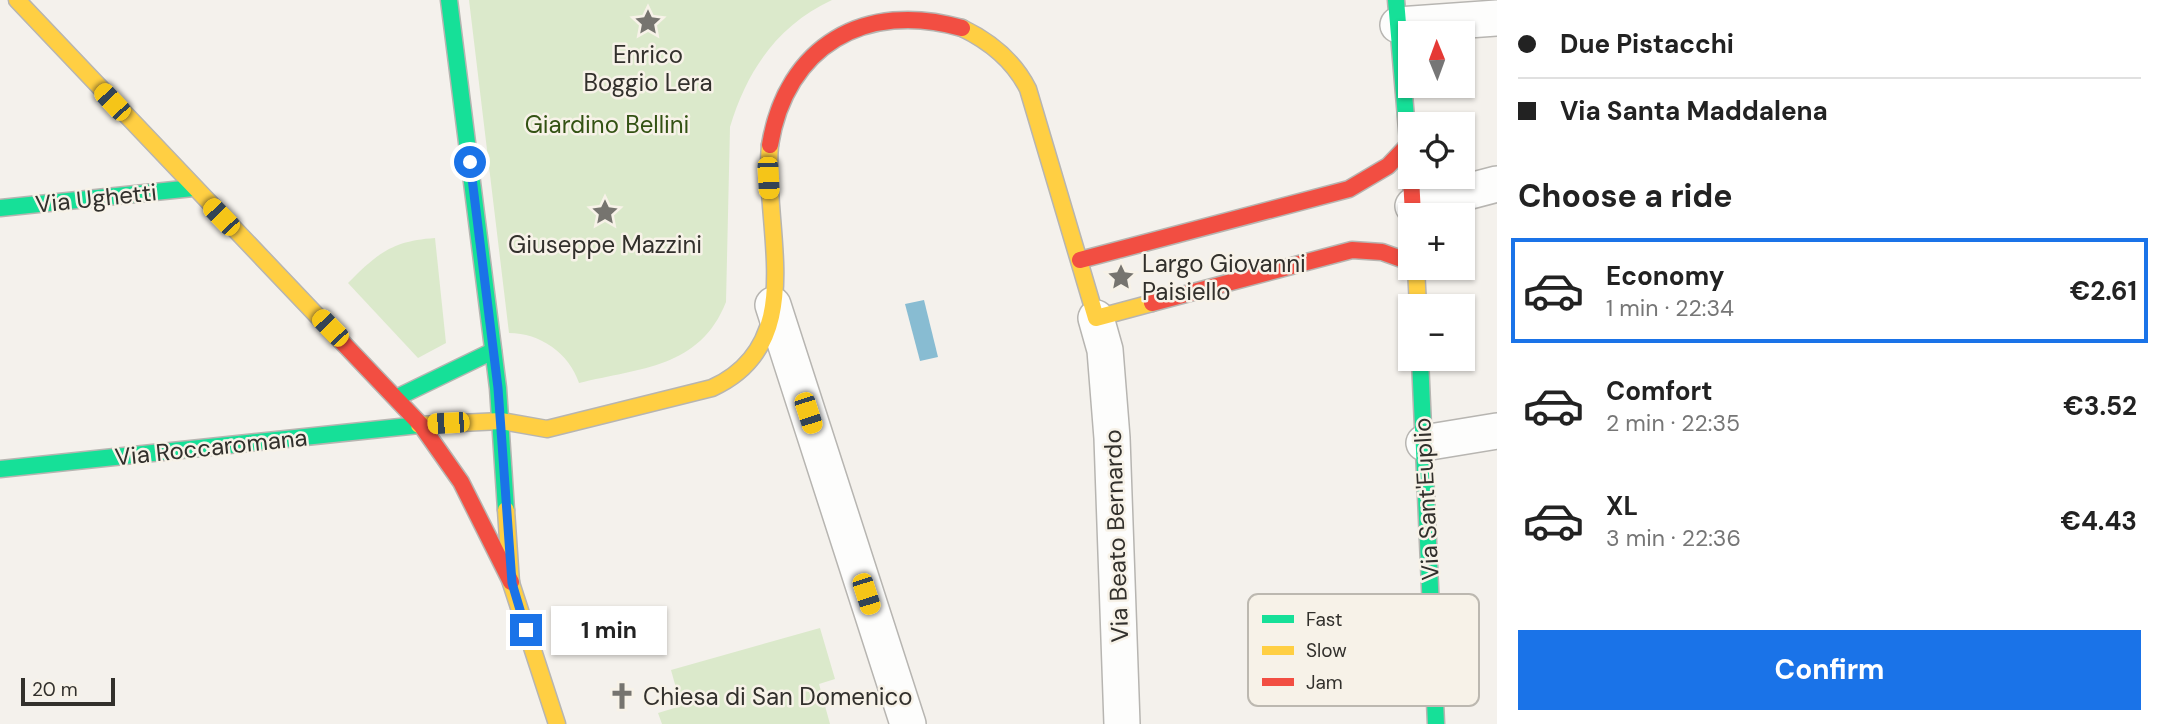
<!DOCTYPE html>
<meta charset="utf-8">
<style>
:root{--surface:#fff;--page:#f6f6f6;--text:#222;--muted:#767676;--line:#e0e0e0;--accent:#1a73e8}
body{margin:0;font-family:"DM Sans",sans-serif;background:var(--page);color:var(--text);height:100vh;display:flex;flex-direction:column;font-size:26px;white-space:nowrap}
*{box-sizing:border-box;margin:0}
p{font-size:23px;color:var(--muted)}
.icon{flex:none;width:38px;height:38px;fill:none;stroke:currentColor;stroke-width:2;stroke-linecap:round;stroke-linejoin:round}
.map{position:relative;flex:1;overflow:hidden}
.panel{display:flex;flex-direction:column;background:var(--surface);width:665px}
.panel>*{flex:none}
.hud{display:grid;align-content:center;height:154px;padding:0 21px;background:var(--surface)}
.needle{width:46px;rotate:359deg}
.controls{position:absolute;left:1398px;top:21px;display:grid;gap:14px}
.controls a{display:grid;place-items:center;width:77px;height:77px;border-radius:0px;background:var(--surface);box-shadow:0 2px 5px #0004;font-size:35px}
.scale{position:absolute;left:21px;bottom:18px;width:94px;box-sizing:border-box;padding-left:7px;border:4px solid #32302c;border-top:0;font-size:19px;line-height:24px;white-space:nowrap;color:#32302c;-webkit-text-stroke:5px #f7f2e8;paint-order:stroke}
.end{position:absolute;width:32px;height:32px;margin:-16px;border:9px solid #1a73e8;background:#fff;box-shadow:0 0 0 4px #fff}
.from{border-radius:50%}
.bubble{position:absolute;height:49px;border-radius:0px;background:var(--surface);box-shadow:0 2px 5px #0004;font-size:23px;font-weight:700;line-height:49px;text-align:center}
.car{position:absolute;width:21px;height:42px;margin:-21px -10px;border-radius:9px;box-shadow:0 0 5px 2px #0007;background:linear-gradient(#f5c518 24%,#345 0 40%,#f5c518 0 76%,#345 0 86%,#f5c518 0)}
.hud b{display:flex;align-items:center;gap:24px;height:66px;font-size:26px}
.hud b+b{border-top:2px solid var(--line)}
.hud i{width:18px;height:18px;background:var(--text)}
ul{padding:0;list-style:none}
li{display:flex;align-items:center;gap:21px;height:105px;margin:0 14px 10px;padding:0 7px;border:4px solid transparent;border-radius:0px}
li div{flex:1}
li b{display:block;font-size:26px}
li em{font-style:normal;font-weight:700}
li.current{border-color:var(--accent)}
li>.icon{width:63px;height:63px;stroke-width:1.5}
h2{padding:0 21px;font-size:32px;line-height:84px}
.primary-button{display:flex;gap:14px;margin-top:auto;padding:14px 21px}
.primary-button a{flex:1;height:80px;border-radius:0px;background:var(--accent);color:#fff;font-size:28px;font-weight:700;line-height:80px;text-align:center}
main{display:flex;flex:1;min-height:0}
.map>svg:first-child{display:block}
.green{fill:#dbe9cb}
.water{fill:#88bcd2}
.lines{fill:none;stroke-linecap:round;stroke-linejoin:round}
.street-casing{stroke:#b7b5b1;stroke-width:38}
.fast-casing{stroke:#b7b5b1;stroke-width:19}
.slow-casing{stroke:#b7b5b1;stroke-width:19}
.jam-casing{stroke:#b7b5b1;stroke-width:19}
.street{stroke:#fdfdfc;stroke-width:35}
.fast{stroke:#16e098;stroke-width:16}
.slow{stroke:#ffcf43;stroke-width:16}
.jam{stroke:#f24e42;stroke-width:16}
.route{stroke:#1a73e8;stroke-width:9}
.labels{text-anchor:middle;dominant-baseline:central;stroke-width:5;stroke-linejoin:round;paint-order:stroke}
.poi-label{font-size:24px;fill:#32302c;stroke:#f7f2e8}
.park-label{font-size:24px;fill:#335213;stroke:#f7f2e8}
.street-label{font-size:24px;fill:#32302c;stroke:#f7f2e8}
.key{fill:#f7f2e8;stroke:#bcb8b0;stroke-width:2}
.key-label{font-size:19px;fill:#32302c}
</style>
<main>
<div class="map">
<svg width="1497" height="724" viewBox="0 0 1497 724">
<rect width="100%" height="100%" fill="#f4f1ec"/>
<!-- green -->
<g class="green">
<path d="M469,0H832C778,25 747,70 730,127L726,302C700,368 640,368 579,383C569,353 540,333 509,333Z"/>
<path d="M435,238L446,343L418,358L348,283C378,253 392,241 435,238Z"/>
<path d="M820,628L835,679L819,684L830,724H662L658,713L681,706L671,670Z"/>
</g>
<!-- water -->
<path class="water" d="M924,300L938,357L920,361L905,304Z"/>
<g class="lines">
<defs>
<g id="street">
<path d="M1398,25L1497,18"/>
<path d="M1413,206L1497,184"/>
<path d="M773,305L908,724"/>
<path d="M1096,318L1105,350L1112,438L1122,724"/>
<path d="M1424,443L1497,431"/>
</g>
<g id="fast">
<path d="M449,0L498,388L506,510"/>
<path d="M1396,0L1410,165"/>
<path d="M0,208L193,188"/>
<path d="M1420,359L1436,724"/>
<path d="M398,397L493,351"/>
<path d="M0,469L419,425"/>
</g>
<g id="slow">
<path d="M17,0L324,323"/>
<path d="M962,28C991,42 1014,61 1028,89L1096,318L1152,303"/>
<path d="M1416,268L1418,306"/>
<path d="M419,425L501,421L547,429L712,388C811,343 762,228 770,145"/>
<path d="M506,510L511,583L557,724"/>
</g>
<g id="jam">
<path d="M770,145C786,46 865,0 962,28"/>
<path d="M1411,177L1413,215"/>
<path d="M1080,260L1349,189L1388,166L1409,144"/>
<path d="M1152,303L1352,250L1382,252L1410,262"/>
<path d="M324,323L421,425L461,482L511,582"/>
</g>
</defs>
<!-- street casing -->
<use href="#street" class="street-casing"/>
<!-- fast casing -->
<use href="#fast" class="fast-casing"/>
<!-- slow casing -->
<use href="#slow" class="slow-casing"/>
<!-- jam casing -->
<use href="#jam" class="jam-casing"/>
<!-- street -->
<use href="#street" class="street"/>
<!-- fast -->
<use href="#fast" class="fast"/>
<!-- slow -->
<use href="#slow" class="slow"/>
<!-- jam -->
<use href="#jam" class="jam"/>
</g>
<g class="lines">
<!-- route -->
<path class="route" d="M470,162L498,388L512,583L526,630"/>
</g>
<!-- icons -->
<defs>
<symbol id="sight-bare" viewBox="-9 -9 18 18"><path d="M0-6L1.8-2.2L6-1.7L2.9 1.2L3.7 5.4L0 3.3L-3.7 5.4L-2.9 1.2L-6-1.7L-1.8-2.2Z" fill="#76746f" stroke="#f7f2e8" stroke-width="2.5" paint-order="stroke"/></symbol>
<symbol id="church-bare" viewBox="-9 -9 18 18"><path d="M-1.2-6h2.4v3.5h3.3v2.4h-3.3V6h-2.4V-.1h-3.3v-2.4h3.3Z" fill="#76746f" stroke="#f7f2e8" stroke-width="2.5" paint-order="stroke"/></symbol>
</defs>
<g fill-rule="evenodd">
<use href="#sight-bare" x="629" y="3" width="38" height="38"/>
<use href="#sight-bare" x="586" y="193" width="38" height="38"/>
<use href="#sight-bare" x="1102" y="258" width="38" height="38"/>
<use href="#church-bare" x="603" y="677" width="38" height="38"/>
</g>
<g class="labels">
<!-- poi labels -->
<g class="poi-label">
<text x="648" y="54">Enrico<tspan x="648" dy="28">Boggio Lera</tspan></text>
<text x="605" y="244">Giuseppe Mazzini</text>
<text x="1142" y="263" text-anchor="start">Largo Giovanni<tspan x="1142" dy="28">Paisiello</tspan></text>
<text x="643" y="696" text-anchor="start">Chiesa di San Domenico</text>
</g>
<!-- park labels -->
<g class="park-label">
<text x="607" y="124">Giardino Bellini</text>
</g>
<!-- street labels -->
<g class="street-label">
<text transform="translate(96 198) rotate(-6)">Via Ughetti</text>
<text transform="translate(211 447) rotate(-6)">Via Roccaromana</text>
<text transform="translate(1426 499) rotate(-93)">Via Sant'Euplio</text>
<text transform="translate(1116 536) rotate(-92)">Via Beato Bernardo</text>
</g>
</g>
<!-- legend -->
<rect x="1248" y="594" width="231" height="112" rx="10" class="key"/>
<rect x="1262" y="615" width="32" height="8" fill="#16e098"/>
<rect x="1262" y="646" width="32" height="9" fill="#ffcf43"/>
<rect x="1262" y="678" width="32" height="8" fill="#f24e42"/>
<g class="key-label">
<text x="1306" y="626">Fast</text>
<text x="1306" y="657">Slow</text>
<text x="1306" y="689">Jam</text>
</g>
</svg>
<div class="controls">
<a><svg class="needle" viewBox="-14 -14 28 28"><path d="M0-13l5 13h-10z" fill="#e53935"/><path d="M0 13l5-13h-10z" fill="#767676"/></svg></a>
<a><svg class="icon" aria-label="locate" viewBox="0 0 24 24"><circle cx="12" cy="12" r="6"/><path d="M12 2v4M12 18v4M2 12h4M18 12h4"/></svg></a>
<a>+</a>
<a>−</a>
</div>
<div class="scale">20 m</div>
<i class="end from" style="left:470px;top:162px"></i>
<i class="end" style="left:526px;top:630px"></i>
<div class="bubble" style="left:551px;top:606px;width:116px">1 min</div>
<i class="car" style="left:112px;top:102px;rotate:317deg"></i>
<i class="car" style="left:768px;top:178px;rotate:177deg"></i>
<i class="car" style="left:221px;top:217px;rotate:316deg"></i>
<i class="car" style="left:330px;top:328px;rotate:316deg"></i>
<i class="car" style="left:808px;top:413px;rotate:162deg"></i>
<i class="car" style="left:448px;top:423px;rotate:267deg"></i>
<i class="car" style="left:866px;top:594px;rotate:162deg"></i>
</div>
<section class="panel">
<div class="hud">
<b><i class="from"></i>Due Pistacchi</b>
<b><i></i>Via Santa Maddalena</b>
</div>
<h2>Choose a ride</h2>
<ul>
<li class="current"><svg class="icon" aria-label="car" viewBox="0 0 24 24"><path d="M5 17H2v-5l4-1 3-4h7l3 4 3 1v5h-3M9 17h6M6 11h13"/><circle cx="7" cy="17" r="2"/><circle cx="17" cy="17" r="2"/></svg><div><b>Economy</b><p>1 min · 22:34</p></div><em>€2.61</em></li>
<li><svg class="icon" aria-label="car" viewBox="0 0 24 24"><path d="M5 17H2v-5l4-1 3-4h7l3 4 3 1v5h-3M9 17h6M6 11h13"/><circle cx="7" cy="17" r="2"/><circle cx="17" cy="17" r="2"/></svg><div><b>Comfort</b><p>2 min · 22:35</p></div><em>€3.52</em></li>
<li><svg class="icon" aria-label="car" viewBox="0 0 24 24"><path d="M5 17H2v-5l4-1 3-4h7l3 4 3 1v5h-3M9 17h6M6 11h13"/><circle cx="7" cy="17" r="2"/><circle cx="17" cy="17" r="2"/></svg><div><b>XL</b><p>3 min · 22:36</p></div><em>€4.43</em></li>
</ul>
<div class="primary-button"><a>Confirm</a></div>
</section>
</main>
